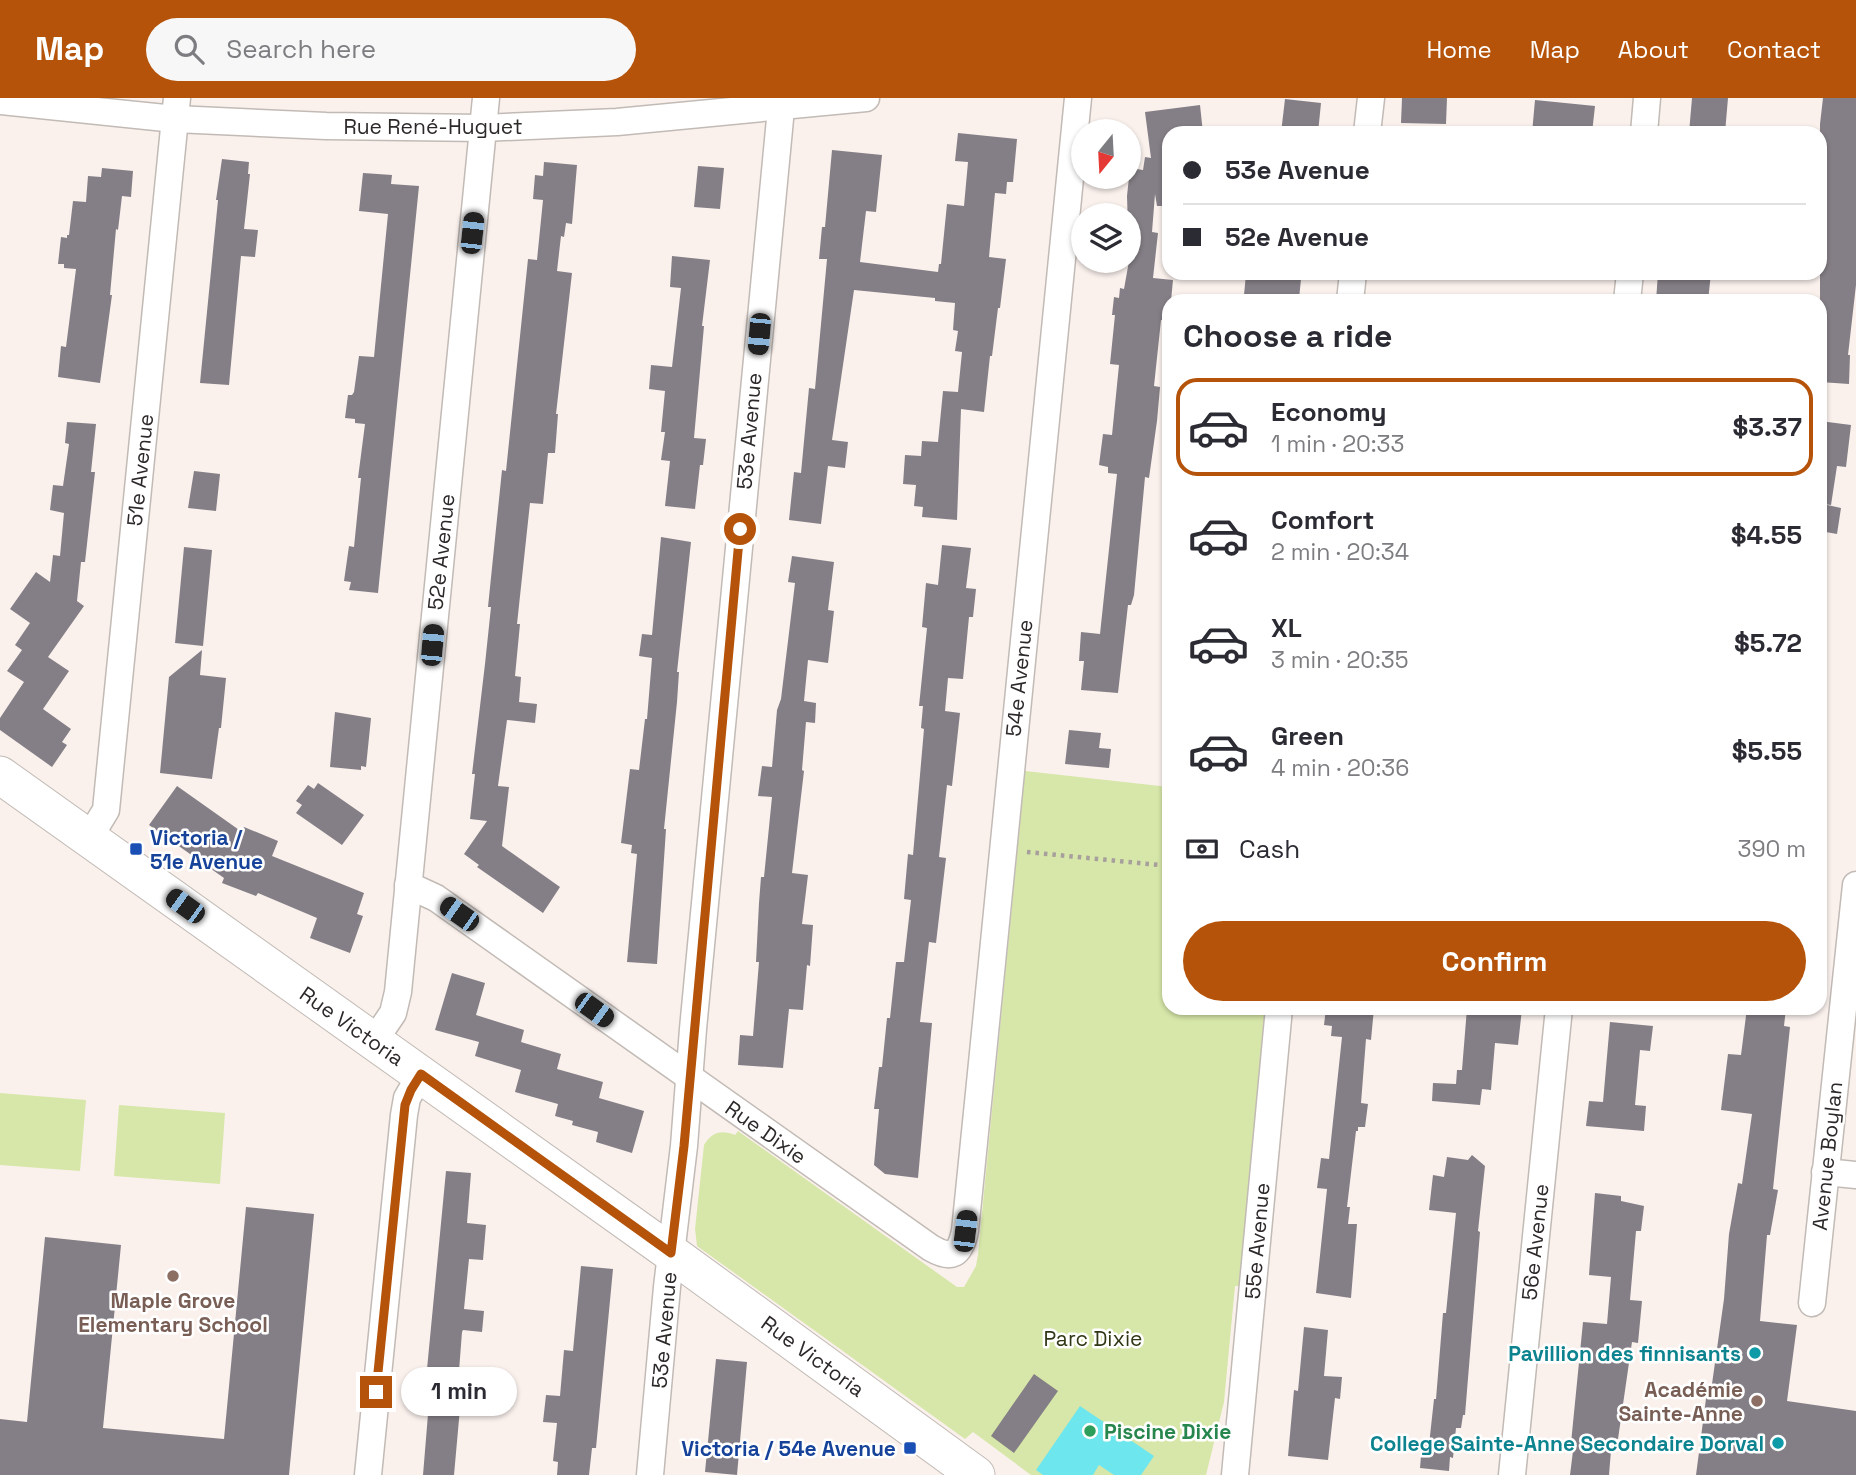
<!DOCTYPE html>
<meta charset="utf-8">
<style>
:root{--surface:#fff;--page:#f7f7f7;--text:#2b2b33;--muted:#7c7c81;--line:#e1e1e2;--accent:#b45309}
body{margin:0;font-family:"Space Grotesk",sans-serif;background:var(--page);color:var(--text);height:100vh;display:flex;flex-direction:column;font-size:26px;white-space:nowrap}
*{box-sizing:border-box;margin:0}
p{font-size:23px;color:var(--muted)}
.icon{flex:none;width:38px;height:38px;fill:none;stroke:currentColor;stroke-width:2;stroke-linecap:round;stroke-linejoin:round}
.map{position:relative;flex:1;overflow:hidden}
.sheet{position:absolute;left:1162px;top:196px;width:665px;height:721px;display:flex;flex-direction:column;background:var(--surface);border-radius:21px;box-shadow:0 2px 5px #0004}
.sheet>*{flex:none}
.top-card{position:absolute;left:1162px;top:28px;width:665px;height:154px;border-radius:21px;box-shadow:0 2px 5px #0004;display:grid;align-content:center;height:154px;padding:0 21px;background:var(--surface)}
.needle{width:46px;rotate:198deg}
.tools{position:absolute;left:1071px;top:21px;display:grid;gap:14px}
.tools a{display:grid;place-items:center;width:70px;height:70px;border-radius:50%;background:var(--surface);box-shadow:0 2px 5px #0004;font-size:35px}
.end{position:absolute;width:32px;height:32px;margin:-16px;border:9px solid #b45309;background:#fff;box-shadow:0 0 0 4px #fff}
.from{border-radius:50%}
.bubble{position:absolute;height:49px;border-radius:24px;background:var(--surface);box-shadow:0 2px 5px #0004;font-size:23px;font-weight:600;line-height:49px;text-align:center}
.car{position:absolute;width:21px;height:42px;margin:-21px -10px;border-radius:9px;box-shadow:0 0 5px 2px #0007;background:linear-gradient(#222 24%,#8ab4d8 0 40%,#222 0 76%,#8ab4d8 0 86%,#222 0)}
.top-card b{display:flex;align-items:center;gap:24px;height:66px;font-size:26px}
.top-card b+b{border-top:2px solid var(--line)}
.top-card i{width:18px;height:18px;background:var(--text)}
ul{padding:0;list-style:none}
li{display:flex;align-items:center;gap:21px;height:98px;margin:0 14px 10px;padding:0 7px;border:4px solid transparent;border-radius:21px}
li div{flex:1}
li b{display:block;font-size:26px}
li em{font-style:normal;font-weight:600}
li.current{border-color:var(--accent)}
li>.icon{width:63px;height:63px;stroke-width:1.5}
h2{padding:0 21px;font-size:32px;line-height:84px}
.pay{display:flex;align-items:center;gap:18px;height:77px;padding:0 21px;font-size:26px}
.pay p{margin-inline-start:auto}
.button{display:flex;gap:14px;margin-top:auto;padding:14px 21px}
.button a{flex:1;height:80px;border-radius:42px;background:var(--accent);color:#fff;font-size:28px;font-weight:600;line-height:80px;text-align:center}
header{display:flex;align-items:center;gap:42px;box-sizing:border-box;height:98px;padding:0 35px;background:var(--accent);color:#fff}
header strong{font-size:33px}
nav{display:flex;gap:38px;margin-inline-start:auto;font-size:24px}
.search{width:490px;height:63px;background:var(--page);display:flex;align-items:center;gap:18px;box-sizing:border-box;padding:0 24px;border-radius:38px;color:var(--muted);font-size:26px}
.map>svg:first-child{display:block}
.green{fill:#d7e7a9}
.water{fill:#6ee6ed}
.building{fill:#847f86}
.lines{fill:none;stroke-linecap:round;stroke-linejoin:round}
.street-casing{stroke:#c2bab5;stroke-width:29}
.secondary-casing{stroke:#c2bab5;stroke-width:39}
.path{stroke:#a69f9c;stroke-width:4.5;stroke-dasharray:3.5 5;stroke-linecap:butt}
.street{stroke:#fff;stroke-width:26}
.secondary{stroke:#fff;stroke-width:37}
.route{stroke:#b45309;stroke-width:9}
.transit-dot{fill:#1a4fb4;stroke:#fff;stroke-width:2.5}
.education-dot{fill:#8d6e63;stroke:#fff;stroke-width:2.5}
.culture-dot{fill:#0f9aa8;stroke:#fff;stroke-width:2.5}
.leisure-dot{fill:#2e9e5b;stroke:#fff;stroke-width:2.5}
.labels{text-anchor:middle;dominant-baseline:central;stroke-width:5;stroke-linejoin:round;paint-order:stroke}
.street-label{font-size:21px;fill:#2d2928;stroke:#fff}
.transit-label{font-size:21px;font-weight:bold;fill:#164399;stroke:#fff;text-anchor:start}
.education-label{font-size:21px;font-weight:bold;fill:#785e54;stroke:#fff}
.park-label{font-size:21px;fill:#2f3714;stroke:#fff}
.culture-label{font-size:21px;font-weight:bold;fill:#0d838f;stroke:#fff;text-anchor:end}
.leisure-label{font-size:21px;font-weight:bold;fill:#27864d;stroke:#fff;text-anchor:start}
</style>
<header>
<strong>Map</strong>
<div class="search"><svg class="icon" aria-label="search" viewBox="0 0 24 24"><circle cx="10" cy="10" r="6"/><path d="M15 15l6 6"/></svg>Search here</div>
<nav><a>Home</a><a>Map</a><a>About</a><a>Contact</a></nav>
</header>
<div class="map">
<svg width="1856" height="1377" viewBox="0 0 1856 1377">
<rect width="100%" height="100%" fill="#faf1ed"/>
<!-- green -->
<g class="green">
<path d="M1025,673L1169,689V910H1269L1241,1188H1235L1224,1304L1206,1377H1031L973,1334L965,1341L697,1148L695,1131L704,1047C711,1035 721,1031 735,1037L738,1033L957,1189H964L976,1168L978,1156Z"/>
<path d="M0,995L86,1002L80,1073L0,1067Z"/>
<path d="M119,1007L225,1015L220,1086L114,1078Z"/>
</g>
<!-- water -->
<path class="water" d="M1080,1308L1154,1358L1141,1377H1114L1099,1367L1093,1377H1043L1036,1372Z"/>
<!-- building -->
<g class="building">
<path d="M1402,0H1447L1446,26L1401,25Z"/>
<path d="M1692,0H1728L1725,35H1689Z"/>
<path d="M1823,0H1856V187L1848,257H1850L1849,286L1820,284V26Z"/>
<path d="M1285,1L1321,5L1318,35H1281Z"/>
<path d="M1535,2L1595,8L1592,35H1532Z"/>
<path d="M1200,7L1203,35H1169V108H1157L1155,96L1152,134L1158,135L1153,180L1173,182L1171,203H1169V223L1161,222L1154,288L1160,289L1157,323L1149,380L1145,379L1134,497L1131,507H1128L1118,595L1081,592L1084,563H1079L1081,534L1100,536L1117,376L1108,375V369L1099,367L1103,336L1112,337L1119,267L1110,266L1115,217H1112L1114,199L1119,200L1120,190L1124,191L1129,163L1127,98L1130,70L1143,72L1145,59L1151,60L1145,14Z"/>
<path d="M958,35L1017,41L1013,84H1007L1006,96L995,95L989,159L1006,161L1000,210H998L992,258H990L984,314L961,311L957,422L922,419L923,409L914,408L916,387L903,386L905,357L921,358L922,343L938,344L943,293L958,294L962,254L955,253L958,233L953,232L955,205L935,203V200L854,192L832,342L848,344L845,370L828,368L821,426L789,422L794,374L801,375L809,290L815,291L827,161H819L822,129H825L832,52L882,57L876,114L866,113L860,164L938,174L939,166H941L947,106L964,108L968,64L955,63Z"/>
<path d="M222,61L249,64L248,76H250L244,131L258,132L255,159L241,158L229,287L200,285L218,102H216Z"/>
<path d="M544,64L577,67L572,126L566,125L564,139L561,138L557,173L572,175L556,316H558L555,355H548L543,406L530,405L517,526H520L515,578L521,579L519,604L537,606L535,625L507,622L498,688L509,689L502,748L560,789L543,815L477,769L479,767L464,756L487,723L470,721L475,676H472L485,566L491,509H488L502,372L506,373L528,161L537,162L543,102L533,101L535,77L543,78Z"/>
<path d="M698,68L724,70L720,111L694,109Z"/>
<path d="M102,70L133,73L131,99L122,98L118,132L116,131L110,197H112L100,285L58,279L61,248L66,249L76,171L64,170V166H58L61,139L67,140V137H69L73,103L86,104L88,78L101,79Z"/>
<path d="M363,75L392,77L391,86L419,88L378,495L349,492L351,484L344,483L349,448L354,449L361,380H358L365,326L355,325V321L345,320L348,297H352L354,294L359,258L374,259L388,116L359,113Z"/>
<path d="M672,158L710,162L702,228H704L694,340L706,341L703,367H700L695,411L665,408L670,363L661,362L665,334H661L665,293L649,291L651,267L672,269L681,190L670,189Z"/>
<path d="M1658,175H1711L1708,203H1656Z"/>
<path d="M1246,176L1301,181L1299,201L1294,200L1293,203H1264V199L1244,197Z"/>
<path d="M1820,323L1851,327L1846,369L1837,368L1831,407L1823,406L1841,410L1837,436L1820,433Z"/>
<path d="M67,324L96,326L91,374H95L85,464H81L77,503L84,508L48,559L69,573L43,611L71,631L62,644L67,647L52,669L0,632V620L24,584L7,573L22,552L15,547L30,525L10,511L36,474L50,484L53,457L60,458L64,415L50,412L53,387L63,388L69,346L65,345Z"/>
<path d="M194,373L220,376L216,413L188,410Z"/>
<path d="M661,439L691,444L677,574H679L677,604L664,731H666L657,866L627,864L637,756L631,755L632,747L621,745L630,671L639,672L645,621H647L652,560L639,558L642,536L652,537Z"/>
<path d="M942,447L971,450L966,490L976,491L973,519H969L963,581L948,580L945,613L960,615L952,688L947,687L939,759L946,760L936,845L929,844L920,924L932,925L918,1080L885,1076L874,1067L879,1011H874L879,969H882L887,920H890L896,864H904L911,802L904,801L908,756L913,757L924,631L921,630L923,608H919L927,530L922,529L926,485L938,487Z"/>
<path d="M184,449L212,452L203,548L175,545Z"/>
<path d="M792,458L834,464L828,512L834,513L828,565L808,562L804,603L816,605L815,625L806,624L802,672L804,673L792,775L808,777L802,826L813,827L810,868L807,867L803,912L789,911L783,970L738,967L740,937L753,938L759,864H756L759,805L761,779H764L772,699L758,698L762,668L772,669L777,612L781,601L795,485L788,484Z"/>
<path d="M202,552L200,577L226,580L221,630H219L212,681L160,675L169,579Z"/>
<path d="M335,614L371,620L366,669L361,668V672L330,669Z"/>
<path d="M1069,632L1101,635L1099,650L1111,651L1109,670L1065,666Z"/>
<path d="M318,685L364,717L342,747L296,715L302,707L296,703L308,687L314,691Z"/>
<path d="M177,688L242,734L244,729L278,743L272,758L364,795L357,816L363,818L350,855L310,840L317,820L258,795L256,798L222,785L224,780L149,727Z"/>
<path d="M452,875L485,885L476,917L524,932L521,944L561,956L557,971L603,984L599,1000L644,1013L632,1055L596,1044L598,1034L572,1027L573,1023L555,1018L558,1006L515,994L521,972L475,958L479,944L435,932Z"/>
<path d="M1326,910H1374L1371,942L1366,941L1361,1005L1368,1006L1365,1029H1358V1033H1356L1347,1109H1350L1348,1126H1357L1351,1200L1316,1195L1327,1091L1317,1090L1321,1060L1329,1061L1342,939L1331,938L1332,928L1324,927Z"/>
<path d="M1467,910L1522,911L1518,947L1495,945L1491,992L1482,991L1480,1007L1432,1003L1433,985L1456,986L1457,972H1462Z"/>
<path d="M1747,910H1786L1784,928L1790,929L1773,1091L1778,1092L1770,1137H1767L1760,1223L1797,1227L1787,1303L1856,1313V1377H1696L1707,1293H1711L1724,1201L1729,1136L1738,1085L1742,1086L1752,1016L1721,1012L1728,956L1741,957Z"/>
<path d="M1610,924L1653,928L1650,953L1640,952L1635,1007L1646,1008L1644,1033L1586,1028L1589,1003L1603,1004Z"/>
<path d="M1472,1057L1485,1068L1478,1133L1480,1134L1465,1317H1463L1461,1330H1456L1453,1360L1450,1359L1449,1373L1420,1370L1422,1346L1429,1347L1434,1301H1436L1443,1215H1446L1456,1115L1429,1112L1433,1077L1444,1079L1447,1059L1468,1062Z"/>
<path d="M446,1073L471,1075L467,1125L486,1127L483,1162L469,1161L464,1211L484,1213L482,1234L463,1232L462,1234L457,1299H461L454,1377H423L430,1292H425Z"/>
<path d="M1595,1095L1621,1098V1103L1644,1108L1641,1133H1636L1630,1202L1642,1203L1638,1245L1632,1244L1618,1341L1612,1340L1609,1377H1570L1574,1345H1571L1583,1224L1607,1226L1611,1179L1589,1177Z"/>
<path d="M246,1109L314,1116L289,1377H0V1321L27,1324L45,1139L121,1147L103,1330L224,1341Z"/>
<path d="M581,1168L613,1171L596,1350H592L589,1377H557L558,1364L553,1363L557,1325L543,1324L546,1297L560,1298L564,1252L573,1253Z"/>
<path d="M1304,1229L1328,1232L1324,1278L1342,1279L1340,1301L1335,1300L1328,1362L1288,1358L1294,1292L1298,1293Z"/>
<path d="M716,1261L747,1264L737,1377L705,1374Z"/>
<path d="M1034,1276L1058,1293L1014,1355L991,1338Z"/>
</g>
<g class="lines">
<defs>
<g id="street">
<path d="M0,3L175,21L326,28L483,30L617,24L866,0"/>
<path d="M1367,35L1371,0"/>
<path d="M1644,35L1647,0"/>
<path d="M1350,203L1353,175"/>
<path d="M1627,203L1630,175"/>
<path d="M89,740L106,712L177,0"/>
<path d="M408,787L436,800L931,1150C952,1162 960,1157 965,1133L981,975L1078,0"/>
<path d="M374,943L393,915L398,894L486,0"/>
<path d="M1825,1074L1856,1077"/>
<path d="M1812,1205L1856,787"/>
<path d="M368,1377L404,1017L407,1000L421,976"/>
<path d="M650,1377L667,1189L684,1048L693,931L782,0"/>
<path d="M1235,1377L1279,910"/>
<path d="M1512,1377L1559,910"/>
</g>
<path id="secondary" d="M0,677L671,1155L976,1377"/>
</defs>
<!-- street casing -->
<use href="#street" class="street-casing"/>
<!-- secondary casing -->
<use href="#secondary" class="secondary-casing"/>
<!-- path -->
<path class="path" d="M1027,754L1169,768"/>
<!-- street -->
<use href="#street" class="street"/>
<!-- secondary -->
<use href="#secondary" class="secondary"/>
</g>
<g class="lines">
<!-- route -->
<path class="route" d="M376,1294L405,1007L411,992L421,976L671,1155L684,1048L740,431"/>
</g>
<!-- markers -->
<g class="transit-dot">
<rect x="129" y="744" width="14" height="14" rx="3.5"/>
<rect x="903" y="1343" width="14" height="14" rx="3.5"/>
</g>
<g class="education-dot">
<circle cx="173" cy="1178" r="7"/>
<circle cx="1757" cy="1303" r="7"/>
</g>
<g class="culture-dot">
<circle cx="1755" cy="1255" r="7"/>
<circle cx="1778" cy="1345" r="7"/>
</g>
<circle class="leisure-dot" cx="1090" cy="1333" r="7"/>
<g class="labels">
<!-- street labels -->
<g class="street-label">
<text x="433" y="28">Rue René-Huguet</text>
<text transform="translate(749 333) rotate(-85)">53e Avenue</text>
<text transform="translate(140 372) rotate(-84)">51e Avenue</text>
<text transform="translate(441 454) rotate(-84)">52e Avenue</text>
<text transform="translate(1019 580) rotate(-84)">54e Avenue</text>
<text transform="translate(352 928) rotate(35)">Rue Victoria</text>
<text transform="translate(766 1034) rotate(35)">Rue Dixie</text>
<text transform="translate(1827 1058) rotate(-84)">Avenue Boylan</text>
<text transform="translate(1257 1143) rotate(-85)">55e Avenue</text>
<text transform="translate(1535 1144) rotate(-84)">56e Avenue</text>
<text transform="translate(664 1232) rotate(-85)">53e Avenue</text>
<text transform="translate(813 1258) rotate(36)">Rue Victoria</text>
</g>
<!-- transit labels -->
<g class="transit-label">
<text x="150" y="739">Victoria /<tspan x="150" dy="24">51e Avenue</tspan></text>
<text x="896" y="1350" text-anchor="end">Victoria / 54e Avenue</text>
</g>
<!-- education labels -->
<g class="education-label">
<text x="173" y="1202">Maple Grove<tspan x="173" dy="24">Elementary School</tspan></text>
<text x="1743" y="1291" text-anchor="end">Académie<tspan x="1743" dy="24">Sainte-Anne</tspan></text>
</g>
<!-- park labels -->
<g class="park-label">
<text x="1093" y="1240">Parc Dixie</text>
</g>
<!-- culture labels -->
<g class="culture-label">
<text x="1741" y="1255">Pavillion des finnisants</text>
<text x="1764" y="1345">College Sainte-Anne Secondaire Dorval</text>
</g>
<!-- leisure labels -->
<g class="leisure-label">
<text x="1104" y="1333">Piscine Dixie</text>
</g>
</g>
</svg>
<div class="tools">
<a><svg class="needle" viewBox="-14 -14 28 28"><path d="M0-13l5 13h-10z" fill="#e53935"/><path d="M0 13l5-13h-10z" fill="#7c7c81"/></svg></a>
<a><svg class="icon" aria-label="layers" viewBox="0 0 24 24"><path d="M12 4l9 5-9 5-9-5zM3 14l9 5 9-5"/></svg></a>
</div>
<i class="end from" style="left:740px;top:431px"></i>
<i class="end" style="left:376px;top:1294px"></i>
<div class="bubble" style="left:401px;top:1269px;width:116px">1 min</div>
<i class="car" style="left:472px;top:135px;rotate:6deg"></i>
<i class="car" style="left:759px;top:236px;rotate:185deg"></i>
<i class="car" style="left:432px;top:547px;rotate:5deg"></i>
<i class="car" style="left:185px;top:808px;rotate:306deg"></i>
<i class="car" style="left:459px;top:816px;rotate:305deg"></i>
<i class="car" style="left:594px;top:912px;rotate:126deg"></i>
<i class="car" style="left:965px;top:1133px;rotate:7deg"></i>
<div class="top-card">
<b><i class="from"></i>53e Avenue</b>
<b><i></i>52e Avenue</b>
</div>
<section class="sheet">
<h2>Choose a ride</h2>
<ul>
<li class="current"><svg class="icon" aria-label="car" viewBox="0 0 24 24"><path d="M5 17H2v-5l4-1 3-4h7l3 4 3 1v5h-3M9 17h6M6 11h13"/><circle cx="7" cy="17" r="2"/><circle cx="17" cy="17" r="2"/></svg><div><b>Economy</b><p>1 min · 20:33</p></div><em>$3.37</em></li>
<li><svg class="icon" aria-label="car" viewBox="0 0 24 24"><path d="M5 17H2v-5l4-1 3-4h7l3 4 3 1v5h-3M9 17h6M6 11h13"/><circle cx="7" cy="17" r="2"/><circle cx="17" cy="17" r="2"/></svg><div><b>Comfort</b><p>2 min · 20:34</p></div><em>$4.55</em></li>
<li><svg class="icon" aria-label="car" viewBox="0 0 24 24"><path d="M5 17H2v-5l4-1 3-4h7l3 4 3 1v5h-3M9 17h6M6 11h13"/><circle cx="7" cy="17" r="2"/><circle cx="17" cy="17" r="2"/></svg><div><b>XL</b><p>3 min · 20:35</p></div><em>$5.72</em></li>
<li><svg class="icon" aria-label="car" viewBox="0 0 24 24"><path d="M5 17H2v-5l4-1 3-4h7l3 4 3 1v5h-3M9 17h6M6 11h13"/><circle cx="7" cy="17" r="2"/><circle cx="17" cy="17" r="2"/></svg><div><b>Green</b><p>4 min · 20:36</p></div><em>$5.55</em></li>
</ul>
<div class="pay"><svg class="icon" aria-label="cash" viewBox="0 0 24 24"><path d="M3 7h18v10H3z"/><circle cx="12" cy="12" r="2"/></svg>Cash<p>390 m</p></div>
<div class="button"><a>Confirm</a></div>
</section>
</div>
